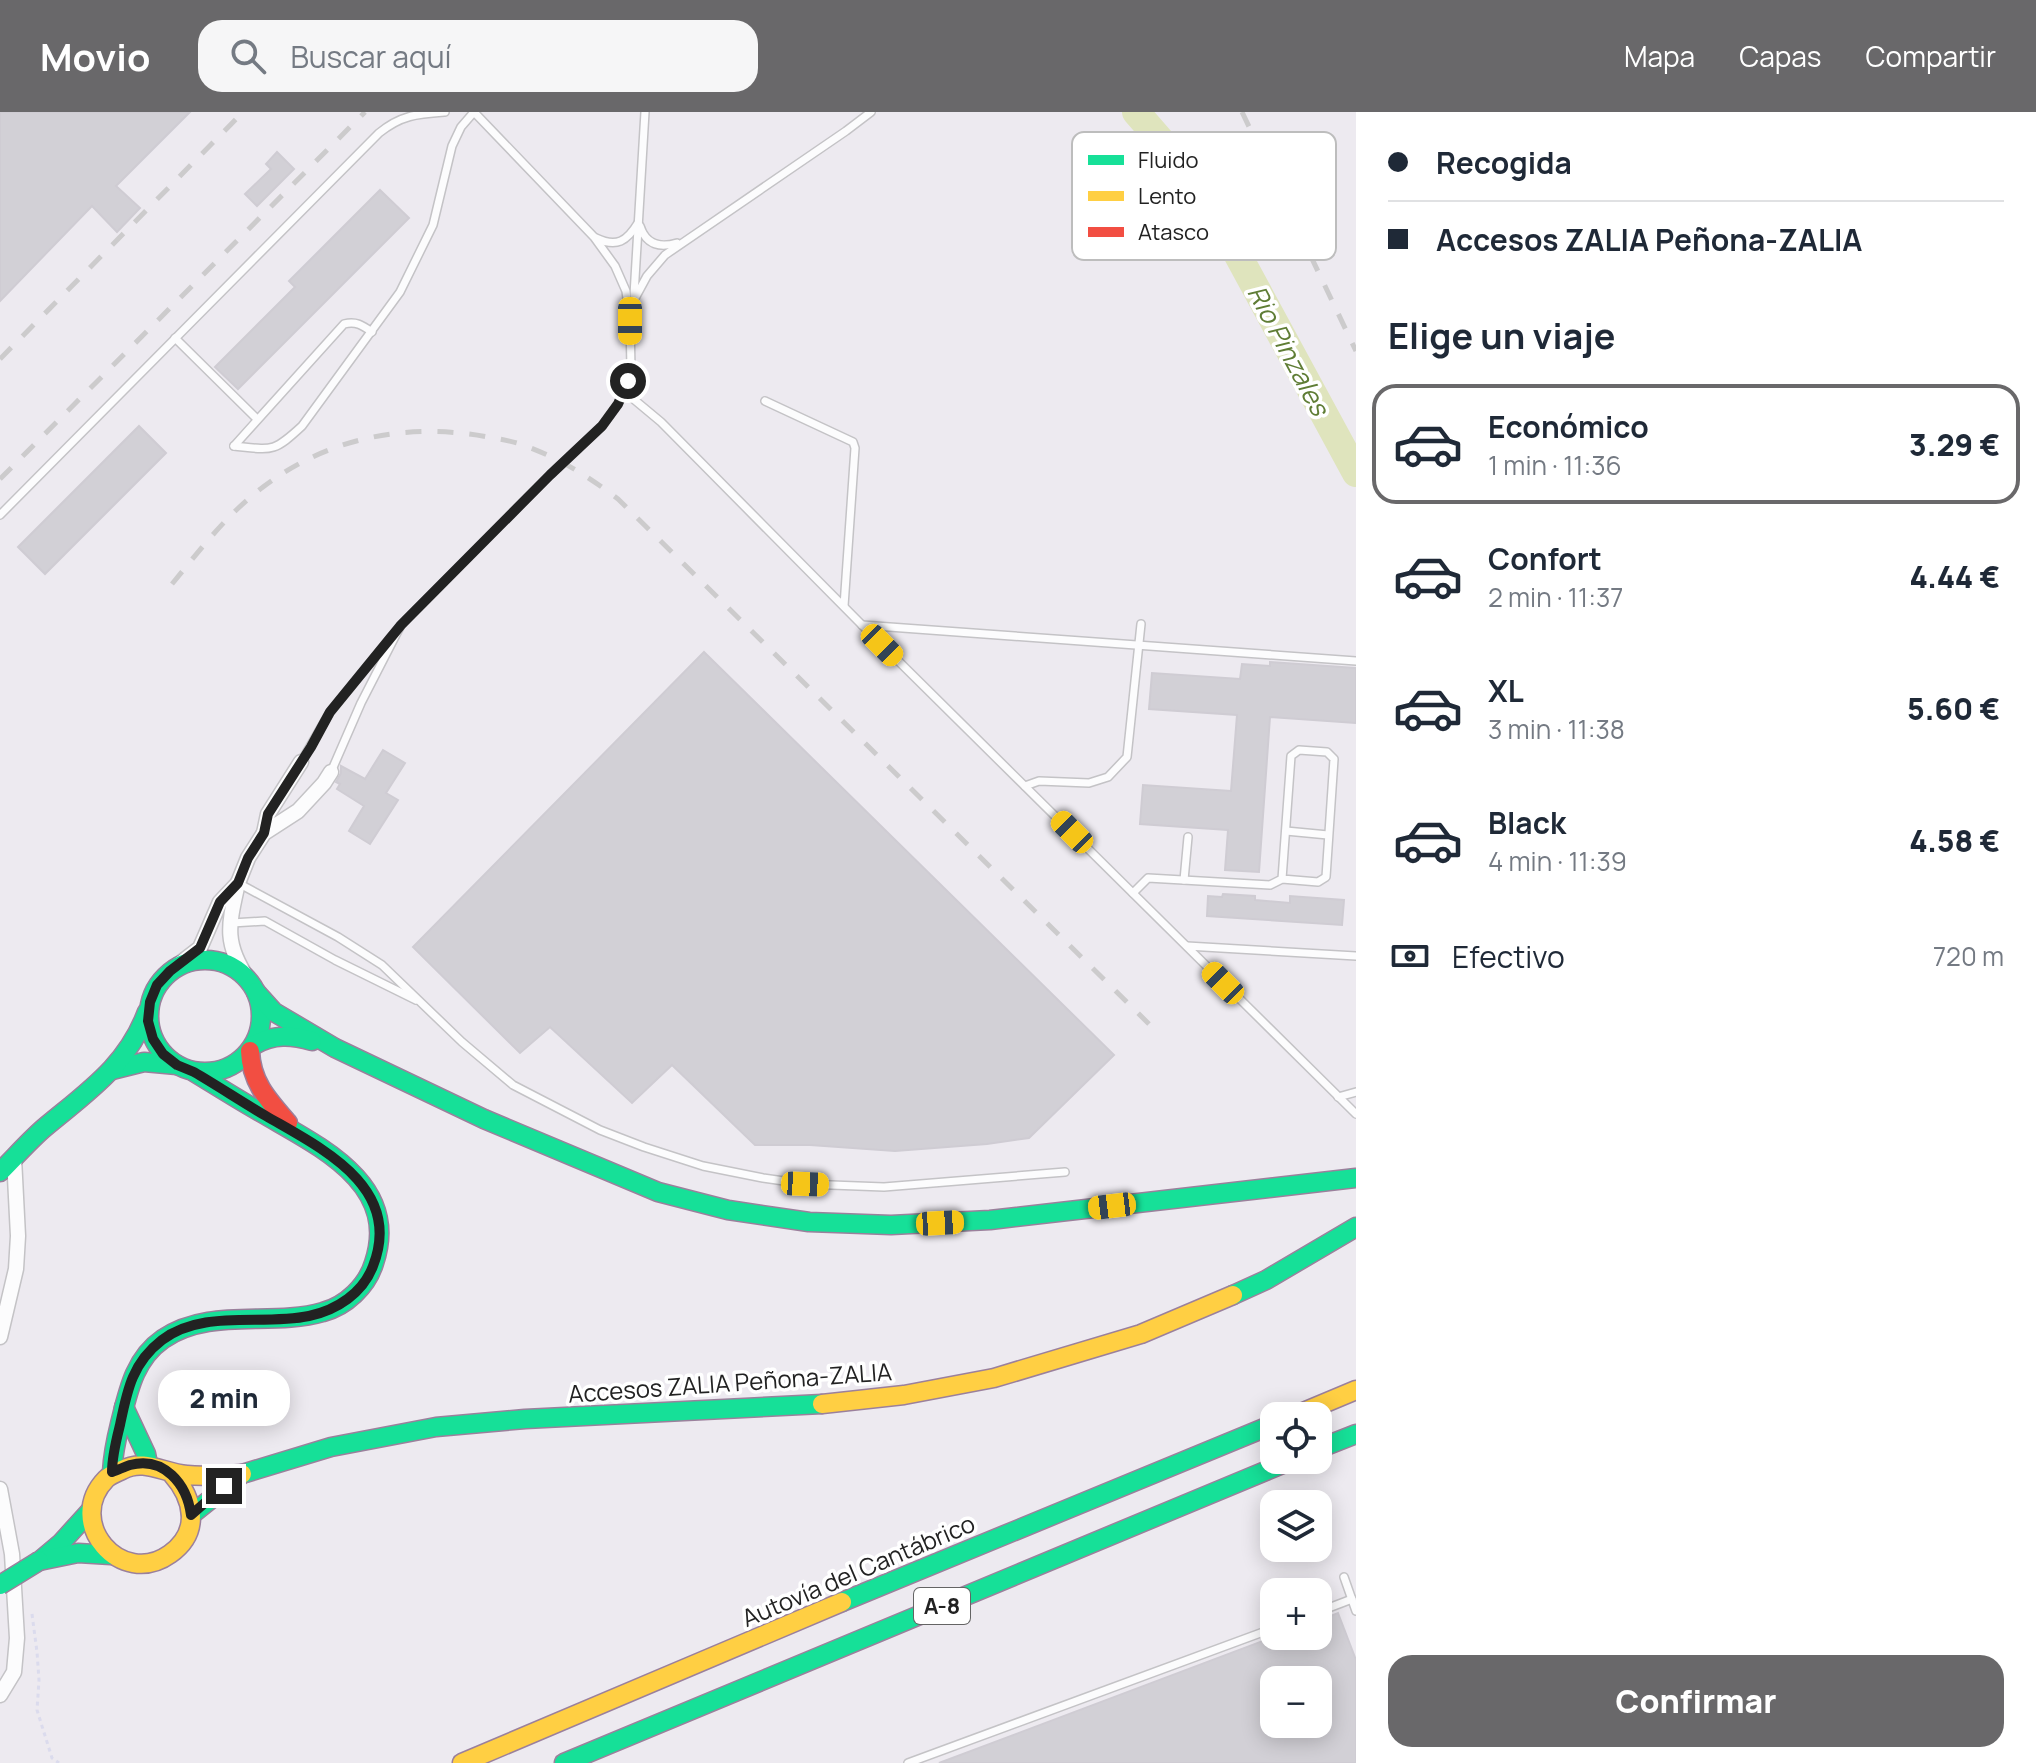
<!DOCTYPE html>
<html lang="es">
<meta charset="utf-8">
<style>
:root{--surface:#fff;--page:#f6f6f7;--text:#1f2937;--muted:#747a83;--line:#e0e1e3;--accent:#69686a}
body{margin:0;font-family:Manrope,sans-serif;background:var(--page);color:var(--text);height:100vh;display:flex;flex-direction:column;font-size:30px;white-space:nowrap}
*{box-sizing:border-box;margin:0}
p{font-size:26px;color:var(--muted)}
.icon{flex:none;width:44px;height:44px;fill:none;stroke:currentColor;stroke-width:2;stroke-linecap:round;stroke-linejoin:round}
.map{position:relative;flex:1;overflow:hidden}
.panel{display:flex;flex-direction:column;background:var(--surface);width:680px}
.panel>*{flex:none}
.banner{display:grid;align-content:center;height:176px;padding:0 32px;background:var(--surface)}
.tools{position:absolute;left:1260px;top:1290px;display:grid;gap:16px}
.tools a{display:grid;place-items:center;width:72px;height:72px;border-radius:16px;background:var(--surface);box-shadow:0 4px 20px #0003;font-size:40px}
.end{position:absolute;width:36px;height:36px;margin:-18px;border:10px solid #222;background:#fff;box-shadow:0 0 0 4px #fff}
.from{border-radius:50%}
.bubble{position:absolute;height:56px;border-radius:24px;background:var(--surface);box-shadow:0 4px 20px #0003;font-size:26px;font-weight:800;line-height:56px;text-align:center}
.car{position:absolute;width:24px;height:48px;margin:-24px -12px;border-radius:10px;box-shadow:0 0 6px 2px #0007;background:linear-gradient(#f5c518 24%,#345 0 40%,#f5c518 0 76%,#345 0 86%,#f5c518 0)}
.banner b{display:flex;align-items:center;gap:28px;height:76px;font-size:30px}
.banner b+b{border-top:2px solid var(--line)}
.banner i{width:20px;height:20px;background:var(--text)}
ul{padding:0;list-style:none}
li{display:flex;align-items:center;gap:24px;height:120px;margin:0 16px 12px;padding:0 16px;border:4px solid transparent;border-radius:24px}
li div{flex:1}
li b{display:block;font-size:30px}
li em{font-style:normal;font-weight:800}
li.active{border-color:var(--accent)}
li>.icon{width:72px;height:72px;stroke-width:1.5}
h2{padding:0 32px;font-size:36px;line-height:96px}
.pay{display:flex;align-items:center;gap:20px;height:88px;padding:0 32px;font-size:30px}
.pay p{margin-inline-start:auto}
.button{display:flex;gap:16px;margin-top:auto;padding:16px 32px}
.button a{flex:1;height:92px;border-radius:24px;background:var(--accent);color:#fff;font-size:32px;font-weight:800;line-height:92px;text-align:center}
header{display:flex;align-items:center;gap:48px;box-sizing:border-box;height:112px;padding:0 40px;background:var(--accent);color:#fff}
header strong{font-size:38px}
nav{display:flex;gap:44px;margin-inline-start:auto;font-size:28px}
.search{width:560px;height:72px;background:var(--page);display:flex;align-items:center;gap:20px;box-sizing:border-box;padding:0 28px;border-radius:24px;color:var(--muted);font-size:30px}
main{display:flex;flex:1;min-height:0}
.map>svg:first-child{display:block}
.lines{fill:none;stroke-linecap:round;stroke-linejoin:round}
.river{stroke:#dfe4bd;stroke-width:28}
.building{fill:#d2d0d6;stroke:#cfccd3;stroke-width:2;fill-rule:evenodd}
.lane-casing{stroke:#c4c3c6;stroke-width:10}
.street-casing{stroke:#c4c3c6;stroke-width:17}
.fast-casing{stroke:#9b809c;stroke-width:21}
.slow-casing{stroke:#9b809c;stroke-width:21}
.jam-casing{stroke:#9b809c;stroke-width:21}
.path{stroke:#dbdbed;stroke-width:3;stroke-dasharray:4 4;stroke-linecap:butt}
.lane{stroke:#fcfcfd;stroke-width:7}
.street{stroke:#fcfcfd;stroke-width:14}
.fast{stroke:#16e098;stroke-width:18}
.slow{stroke:#ffcf43;stroke-width:18}
.jam{stroke:#f24e42;stroke-width:18}
.rail{stroke:#cccbcc;stroke-width:5;stroke-dasharray:16 16;stroke-linecap:butt}
.fast-bridge-casing{stroke:#9b809c;stroke-width:21;stroke-linecap:butt}
.fast-bridge{stroke:#16e098;stroke-width:18}
.route{stroke:#222;stroke-width:10}
.labels{text-anchor:middle;dominant-baseline:central;stroke-width:7;stroke-linejoin:round;paint-order:stroke}
.shield{fill:#fff;stroke:#646464;stroke-width:2}
.shield-label{font-size:22px;font-weight:bold;fill:#222}
.street-label{font-size:24px;fill:#222;stroke:#fff}
.water-label{font-size:26px;font-style:italic;fill:#5f7d35;stroke:#fff}
.key{fill:#fff;stroke:#bdbdbd;stroke-width:2}
.key-label{font-size:22px;fill:#222}
</style>
<header>
<strong>Movio</strong>
<div class="search"><svg class="icon" aria-label="search" viewBox="0 0 24 24"><circle cx="10" cy="10" r="6"/><path d="M15 15l6 6"/></svg>Buscar aquí</div>
<nav><a>Mapa</a><a>Capas</a><a>Compartir</a></nav>
</header>
<main>
<div class="map">
<svg width="1356" height="1651" viewBox="0 0 1356 1651">
<rect width="100%" height="100%" fill="#edeaf0"/>
<g class="lines">
<!-- river -->
<path class="river" d="M1136,0L1201,75L1356,361"/>
</g>
<!-- building -->
<g class="building">
<path d="M0,0H190L116,74L140,96L117,120L92,94L0,189Z"/>
<path d="M277,40L294,57L257,94L245,82L271,57L266,52Z"/>
<path d="M380,78L409,106L238,277L215,255L295,175L289,169Z"/>
<path d="M139,314L166,341L45,462L18,435Z"/>
<path d="M704,540L1114,943L1029,1026L987,1032L895,1039L810,1033H755L672,953L632,991L550,915L520,941L413,835Z"/>
<path d="M1270,550L1356,556V611L1270,605L1259,760L1225,758L1228,718L1140,712L1143,673L1231,679L1237,603L1149,597L1152,561L1240,567L1242,552L1270,554Z"/>
<path d="M383,638L405,651L386,681L398,688L370,732L349,719L364,694L337,677L340,672L336,670L341,661V654L365,667Z"/>
<path d="M1223,782L1255,784V788L1290,791V784L1344,788L1342,813L1207,804L1208,784L1222,785Z"/>
<path d="M1338,1501L1356,1548V1651H939L1276,1524H1318V1509ZM1274,1568H1318V1612H1274Z"/>
</g>
<g class="lines">
<defs>
<g id="lane">
<path d="M640,114C646,133 660,136 677,131"/>
<path d="M596,126C617,136 627,129 638,111"/>
<path d="M634,183L645,0"/>
<path d="M634,188L647,164L665,143L846,19L871,0"/>
<path d="M175,226L257,307"/>
<path d="M625,280L661,310L862,513L1356,1002"/>
<path d="M765,289L853,330L855,336L844,494"/>
<path d="M234,334C272,338 273,341 302,314L400,180L433,113L452,34L461,15L474,0"/>
<path d="M234,334L344,212C356,209 362,213 372,220"/>
<path d="M0,403L379,21C401,3 417,2 445,0"/>
<path d="M862,513L1356,549"/>
<path d="M301,650L330,600L392,524"/>
<path d="M331,660L361,591L401,513L550,363L602,314L618,292L628,269L631,257L630,209L626,179L615,154L594,125L474,0"/>
<path d="M1025,674L1039,669L1089,671L1108,665L1127,645L1141,512"/>
<path d="M1286,719L1328,723"/>
<path d="M1184,768L1188,725"/>
<path d="M238,771L338,825L382,853L462,930L513,973L600,1018L644,1035L703,1054L763,1066L805,1072L884,1075L1065,1060"/>
<path d="M1133,781L1148,766L1270,773L1282,767L1291,644L1299,638L1327,640L1334,647L1326,765L1318,770L1282,767"/>
<path d="M232,811L265,809L335,848L416,888"/>
<path d="M1187,834L1356,844"/>
<path d="M1338,985L1356,980"/>
<path d="M1344,1465L1356,1499"/>
<path d="M1318,1500L1352,1487"/>
<path d="M908,1651L1274,1516"/>
</g>
<g id="street">
<path d="M264,721L268,702L301,650"/>
<path d="M238,771L248,746L264,721L298,699L324,671L331,660"/>
<path d="M170,859L200,836L220,790L238,771C229,812 223,830 248,867"/>
<path d="M0,1225L16,1157L18,1124L14,1046"/>
<path d="M0,1377L12,1442L17,1526L14,1560L0,1583"/>
</g>
<g id="fast">
<circle cx="205" cy="904" r="56"/>
<path d="M256,880L274,900L335,936L484,1007L658,1080L728,1098L809,1110L891,1113L990,1108L1356,1066"/>
<path d="M254,933C274,922 291,923 312,929"/>
<path d="M112,958L144,950L177,953"/>
<path d="M0,1060C15,1045 29,1029 44,1016C87,980 127,954 147,900"/>
<path d="M1233,1183L1266,1168L1356,1115"/>
<path d="M124,1295L146,1342L148,1352"/>
<path d="M1318,1337L1356,1322"/>
<path d="M112,1360C113,1343 116,1328 120,1312C128,1280 134,1247 163,1227C210,1195 271,1215 323,1200C346,1194 367,1174 374,1151C401,1071 318,1034 262,1001C239,988 217,974 194,960"/>
<path d="M191,1403L242,1362L331,1335L436,1315L525,1307L822,1292"/>
<path d="M42,1447L61,1431L90,1399"/>
<path d="M39,1449L78,1441L111,1443"/>
<path d="M842,1490L1274,1312"/>
<path d="M564,1651L1292,1348"/>
</g>
<g id="slow">
<path d="M822,1292L904,1283L994,1266L1141,1222L1233,1183"/>
<path d="M1294,1304L1356,1278"/>
<path d="M172,1362C194,1387 201,1420 170,1442C121,1477 64,1410 106,1367C110,1363 116,1361 122,1358C144,1346 163,1361 187,1363C205,1365 224,1363 242,1362"/>
<path d="M462,1651L842,1490"/>
</g>
<path id="jam" d="M250,939C251,970 268,988 288,1011"/>
</defs>
<!-- lane casing -->
<use href="#lane" class="lane-casing"/>
<!-- street casing -->
<use href="#street" class="street-casing"/>
<!-- fast casing -->
<use href="#fast" class="fast-casing"/>
<!-- slow casing -->
<use href="#slow" class="slow-casing"/>
<!-- jam casing -->
<use href="#jam" class="jam-casing"/>
<!-- path -->
<path class="path" d="M32,1502L37,1540L39,1568L37,1598L52,1646L59,1651"/>
<!-- lane -->
<use href="#lane" class="lane"/>
<!-- street -->
<use href="#street" class="street"/>
<!-- fast -->
<use href="#fast" class="fast"/>
<!-- slow -->
<use href="#slow" class="slow"/>
<!-- jam -->
<use href="#jam" class="jam"/>
<!-- rail -->
<g class="rail">
<path d="M1242,0L1356,239"/>
<path d="M0,247L243,0"/>
<path d="M0,367L365,0"/>
<path d="M172,472C200,438 227,402 263,375C329,325 408,310 488,325C499,327 512,329 523,333C559,346 588,364 618,387L1149,912"/>
</g>
<defs>
<path id="fast-bridge" d="M0,1473L39,1449"/>
</defs>
<!-- fast-bridge casing -->
<use href="#fast-bridge" class="fast-bridge-casing"/>
<!-- fast-bridge -->
<use href="#fast-bridge" class="fast-bridge"/>
</g>
<g class="lines">
<!-- route -->
<path class="route" d="M224,1374L191,1403C187,1372 164,1344 130,1353C124,1355 118,1358 112,1360C112,1344 116,1329 120,1313C127,1279 132,1251 162,1228C203,1197 261,1214 309,1204C337,1198 363,1181 373,1154C404,1075 321,1036 266,1004C242,990 218,974 194,960L177,953L163,942L153,927L148,909L150,890L157,873L170,859L200,836L220,790L238,771L248,746L264,721L268,702L311,635L330,600L401,513L550,363L602,314L618,292L628,269"/>
</g>
<g class="labels">
<!-- shield labels -->
<rect class="shield" x="914" y="1476" width="56" height="36" rx="6"/>
<g class="shield-label">
<text x="942" y="1494">A-8</text>
</g>
<!-- street labels -->
<g class="street-label">
<text transform="translate(730 1270) rotate(-4)">Accesos ZALIA Peñona-ZALIA</text>
<text transform="translate(858 1458) rotate(-23)">Autovía del Cantábrico</text>
</g>
<!-- water labels -->
<g class="water-label">
<text transform="translate(1289 238) rotate(62)">Rio Pinzales</text>
</g>
</g>
<!-- legend -->
<rect x="1072" y="20" width="264" height="128" rx="12" class="key"/>
<rect x="1088" y="43" width="36" height="10" fill="#16e098"/>
<rect x="1088" y="79" width="36" height="10" fill="#ffcf43"/>
<rect x="1088" y="115" width="36" height="10" fill="#f24e42"/>
<g class="key-label">
<text x="1138" y="56">Fluido</text>
<text x="1138" y="92">Lento</text>
<text x="1138" y="128">Atasco</text>
</g>
</svg>
<div class="tools">
<a><svg class="icon" aria-label="locate" viewBox="0 0 24 24"><circle cx="12" cy="12" r="6"/><path d="M12 2v4M12 18v4M2 12h4M18 12h4"/></svg></a>
<a><svg class="icon" aria-label="layers" viewBox="0 0 24 24"><path d="M12 4l9 5-9 5-9-5zM3 14l9 5 9-5"/></svg></a>
<a>+</a>
<a>−</a>
</div>
<i class="end from" style="left:628px;top:269px"></i>
<i class="end" style="left:224px;top:1374px"></i>
<div class="bubble" style="left:158px;top:1258px;width:132px">2 min</div>
<i class="car" style="left:630px;top:209px;rotate:180deg"></i>
<i class="car" style="left:882px;top:533px;rotate:135deg"></i>
<i class="car" style="left:1072px;top:720px;rotate:315deg"></i>
<i class="car" style="left:1223px;top:871px;rotate:315deg"></i>
<i class="car" style="left:805px;top:1072px;rotate:92deg"></i>
<i class="car" style="left:1112px;top:1094px;rotate:263deg"></i>
<i class="car" style="left:940px;top:1111px;rotate:87deg"></i>
</div>
<section class="panel">
<div class="banner">
<b><i class="from"></i>Recogida</b>
<b><i></i>Accesos ZALIA Peñona-ZALIA</b>
</div>
<h2>Elige un viaje</h2>
<ul>
<li class="active"><svg class="icon" aria-label="car" viewBox="0 0 24 24"><path d="M5 17H2v-5l4-1 3-4h7l3 4 3 1v5h-3M9 17h6M6 11h13"/><circle cx="7" cy="17" r="2"/><circle cx="17" cy="17" r="2"/></svg><div><b>Económico</b><p>1 min · 11:36</p></div><em>3.29 €</em></li>
<li><svg class="icon" aria-label="car" viewBox="0 0 24 24"><path d="M5 17H2v-5l4-1 3-4h7l3 4 3 1v5h-3M9 17h6M6 11h13"/><circle cx="7" cy="17" r="2"/><circle cx="17" cy="17" r="2"/></svg><div><b>Confort</b><p>2 min · 11:37</p></div><em>4.44 €</em></li>
<li><svg class="icon" aria-label="car" viewBox="0 0 24 24"><path d="M5 17H2v-5l4-1 3-4h7l3 4 3 1v5h-3M9 17h6M6 11h13"/><circle cx="7" cy="17" r="2"/><circle cx="17" cy="17" r="2"/></svg><div><b>XL</b><p>3 min · 11:38</p></div><em>5.60 €</em></li>
<li><svg class="icon" aria-label="car" viewBox="0 0 24 24"><path d="M5 17H2v-5l4-1 3-4h7l3 4 3 1v5h-3M9 17h6M6 11h13"/><circle cx="7" cy="17" r="2"/><circle cx="17" cy="17" r="2"/></svg><div><b>Black</b><p>4 min · 11:39</p></div><em>4.58 €</em></li>
</ul>
<div class="pay"><svg class="icon" aria-label="cash" viewBox="0 0 24 24"><path d="M3 7h18v10H3z"/><circle cx="12" cy="12" r="2"/></svg>Efectivo<p>720 m</p></div>
<div class="button"><a>Confirmar</a></div>
</section>
</main>
